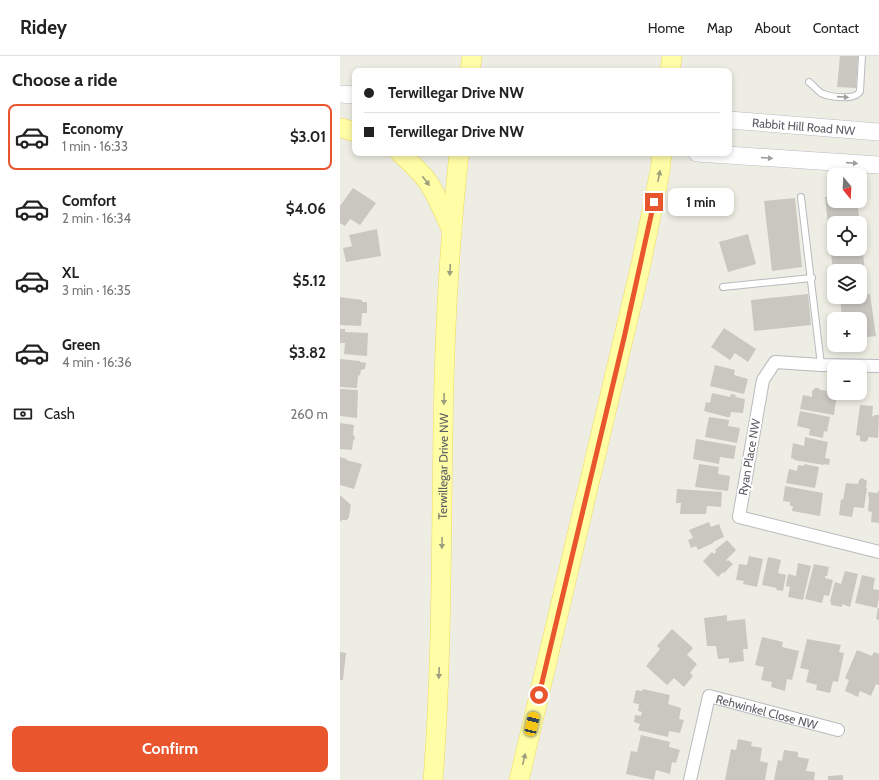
<!DOCTYPE html>
<meta charset="utf-8">
<style>
:root{--surface:#fff;--page:#f2f2f2;--text:#222;--muted:#767676;--line:#e0e0e0;--accent:#e9552d}
body{margin:0;font-family:Cabin,sans-serif;background:var(--page);color:var(--text);height:100vh;display:flex;flex-direction:column;font-size:15px;white-space:nowrap}
*{box-sizing:border-box;margin:0}
p{font-size:13px;color:var(--muted)}
.icon{flex:none;width:22px;height:22px;fill:none;stroke:currentColor;stroke-width:2;stroke-linecap:round;stroke-linejoin:round}
.map{position:relative;flex:1;overflow:hidden}
.drawer{display:flex;flex-direction:column;background:var(--surface);width:340px}
.drawer>*{flex:none}
.hud{position:absolute;left:12px;top:12px;width:380px;height:88px;border-radius:8px;box-shadow:0 2px 6px #0003;display:grid;align-content:center;height:88px;padding:0 12px;background:var(--surface)}
.needle{width:26px;rotate:162deg}
.fabs{position:absolute;left:487px;top:112px;display:grid;gap:8px}
.fabs a{display:grid;place-items:center;width:40px;height:40px;border-radius:8px;background:var(--surface);box-shadow:0 2px 6px #0003;font-size:20px}
.end{position:absolute;width:18px;height:18px;margin:-9px;border:5px solid #e9552d;background:#fff;box-shadow:0 0 0 2px #fff}
.from{border-radius:50%}
.bubble{position:absolute;height:28px;border-radius:8px;background:var(--surface);box-shadow:0 2px 6px #0003;font-size:13px;font-weight:800;line-height:28px;text-align:center}
.car{position:absolute;width:12px;height:24px;margin:-12px -6px;border-radius:5px;box-shadow:0 0 3px 1px #0007;background:linear-gradient(#f5c518 24%,#345 0 40%,#f5c518 0 76%,#345 0 86%,#f5c518 0)}
.hud b{display:flex;align-items:center;gap:14px;height:38px;font-size:15px}
.hud b+b{border-top:1px solid var(--line)}
.hud i{width:10px;height:10px;background:var(--text)}
ul{padding:0;list-style:none}
li{display:flex;align-items:center;gap:12px;height:66px;margin:0 8px 6px;padding:0 4px;border:2px solid transparent;border-radius:8px}
li div{flex:1}
li b{display:block;font-size:15px}
li em{font-style:normal;font-weight:800}
li.selected{border-color:var(--accent)}
li>.icon{width:36px;height:36px;stroke-width:1.5}
h2{padding:0 12px;font-size:18px;line-height:48px}
.pay{display:flex;align-items:center;gap:10px;height:44px;padding:0 12px;font-size:15px}
.pay p{margin-inline-start:auto}
.button{display:flex;gap:8px;margin-top:auto;padding:8px 12px}
.button a{flex:1;height:46px;border-radius:8px;background:var(--accent);color:#fff;font-size:16px;font-weight:800;line-height:46px;text-align:center}
header{display:flex;align-items:center;gap:24px;box-sizing:border-box;height:56px;padding:0 20px;background:var(--surface);border-bottom:1px solid var(--line)}
header strong{font-size:19px}
nav{display:flex;gap:22px;margin-inline-start:auto;font-size:14px}
main{display:flex;flex:1;min-height:0}
.map>svg:first-child{display:block}
.building{fill:#c9c7c0}
.lines{fill:none;stroke-linecap:round;stroke-linejoin:round}
.service-casing{stroke:#b8babf;stroke-width:8}
.minor-casing{stroke:#b8babf;stroke-width:14}
.secondary-casing{stroke:#b8bbc1;stroke-width:18}
.primary-casing{stroke:#f1db58;stroke-width:20}
.service{stroke:#fff;stroke-width:6}
.minor{stroke:#fff;stroke-width:12}
.secondary{stroke:#fff;stroke-width:17}
.primary{stroke:#fffda6;stroke-width:19}
.oneway{fill:#9d9ea1}
.oneway2{fill:#9d9e7e}
.route{stroke:#e9552d;stroke-width:5}
.labels{text-anchor:middle;dominant-baseline:central;stroke-width:4;stroke-linejoin:round;paint-order:stroke}
.street-label{font-size:12px;fill:#5b5e63;stroke:#fff}
</style>
<header>
<strong>Ridey</strong>
<nav><a>Home</a><a>Map</a><a>About</a><a>Contact</a></nav>
</header>
<main>
<section class="drawer">
<h2>Choose a ride</h2>
<ul>
<li class="selected"><svg class="icon" aria-label="car" viewBox="0 0 24 24"><path d="M5 17H2v-5l4-1 3-4h7l3 4 3 1v5h-3M9 17h6M6 11h13"/><circle cx="7" cy="17" r="2"/><circle cx="17" cy="17" r="2"/></svg><div><b>Economy</b><p>1 min · 16:33</p></div><em>$3.01</em></li>
<li><svg class="icon" aria-label="car" viewBox="0 0 24 24"><path d="M5 17H2v-5l4-1 3-4h7l3 4 3 1v5h-3M9 17h6M6 11h13"/><circle cx="7" cy="17" r="2"/><circle cx="17" cy="17" r="2"/></svg><div><b>Comfort</b><p>2 min · 16:34</p></div><em>$4.06</em></li>
<li><svg class="icon" aria-label="car" viewBox="0 0 24 24"><path d="M5 17H2v-5l4-1 3-4h7l3 4 3 1v5h-3M9 17h6M6 11h13"/><circle cx="7" cy="17" r="2"/><circle cx="17" cy="17" r="2"/></svg><div><b>XL</b><p>3 min · 16:35</p></div><em>$5.12</em></li>
<li><svg class="icon" aria-label="car" viewBox="0 0 24 24"><path d="M5 17H2v-5l4-1 3-4h7l3 4 3 1v5h-3M9 17h6M6 11h13"/><circle cx="7" cy="17" r="2"/><circle cx="17" cy="17" r="2"/></svg><div><b>Green</b><p>4 min · 16:36</p></div><em>$3.82</em></li>
</ul>
<div class="pay"><svg class="icon" aria-label="cash" viewBox="0 0 24 24"><path d="M3 7h18v10H3z"/><circle cx="12" cy="12" r="2"/></svg>Cash<p>260 m</p></div>
<div class="button"><a>Confirm</a></div>
</section>
<div class="map">
<svg width="539" height="724" viewBox="0 0 539 724">
<rect width="100%" height="100%" fill="#eeede3"/>
<!-- building -->
<g class="building">
<path d="M500,0H518L516,32L497,31Z"/>
<path d="M13,132L36,147L20,169L10,163L5,170L0,167V150Z"/>
<path d="M494,140V145H517L520,167H494V193H520V179H521L527,234L520,235V215H493L485,141Z"/>
<path d="M455,142L462,211L432,215L424,145Z"/>
<path d="M37,173L41,200L6,206L3,192L12,190L9,179Z"/>
<path d="M408,178L416,208L388,216L379,186Z"/>
<path d="M468,238L471,269L414,275L411,244Z"/>
<path d="M530,238L536,280L520,282V263H502L500,242L520,241V239Z"/>
<path d="M0,241L22,244V246H27V257H22L21,270L0,269Z"/>
<path d="M384,272L416,293L408,306L395,297L390,304L371,291Z"/>
<path d="M0,273H5V276L28,277L27,300L4,298L5,287H0Z"/>
<path d="M0,303L20,305V306L26,307L25,313L21,314L20,319L18,320L17,332L0,331Z"/>
<path d="M375,309L395,314L394,319L408,323L404,338L370,330Z"/>
<path d="M475,332H478L481,334L497,337L494,359L460,353L463,339L472,341V335Z"/>
<path d="M0,333L18,334L17,362L0,360Z"/>
<path d="M372,337L390,341L391,338L396,339L395,341L405,343L403,357L391,356L390,361H387L364,355L366,346L370,347Z"/>
<path d="M520,349L533,350L532,361L535,359H539L538,382L528,381V384L525,386L520,385V380L516,379Z"/>
<path d="M460,355L490,361L487,376L484,375L483,382L469,379L470,373L457,370Z"/>
<path d="M369,361L389,364L388,370L400,372L397,387L365,381Z"/>
<path d="M0,367L14,369L13,378L15,382L13,386L12,394L0,393Z"/>
<path d="M465,381L488,386L485,402L490,403L489,409L484,408V409L454,404V403L451,402L453,387L464,390Z"/>
<path d="M356,383L396,390L394,403L380,401L379,408L353,403Z"/>
<path d="M0,401L7,403L6,404L22,408L14,433L0,429Z"/>
<path d="M359,408L379,411L378,418L390,420L388,435L355,431Z"/>
<path d="M464,408L479,411L475,432L446,427L449,413L457,415L458,409L464,410Z"/>
<path d="M522,422L527,425L526,432H527L524,452L514,451L512,461L499,459L501,443L503,444L506,427L518,428L519,424Z"/>
<path d="M445,430L483,437L480,460L452,455L453,450H450V446L443,445Z"/>
<path d="M337,433L382,436L381,451L367,450L366,458H340L341,447H336Z"/>
<path d="M538,434L539,435V467L531,466L532,456L528,455L529,444L528,436L538,437Z"/>
<path d="M0,439L11,449L9,461L7,464H2L0,466Z"/>
<path d="M369,466L371,471L379,468L384,481L373,486V487L358,494L356,490L351,492L348,484L353,482L349,474Z"/>
<path d="M387,484L396,494L386,504L387,505L388,504L393,508L384,517L383,516L378,521L363,505L372,496L374,498L376,496L375,494Z"/>
<path d="M409,500L423,503L417,531L403,528L404,525L396,524L399,508L407,509Z"/>
<path d="M428,501L441,504L438,517L446,519L443,535L436,534L437,532L422,529Z"/>
<path d="M458,507L471,510L463,544L448,541L450,531L446,530L448,518L456,520Z"/>
<path d="M474,508L489,511L487,520H485V522L493,524L489,540L484,539L482,547L465,543Z"/>
<path d="M505,515L518,518L510,551L502,548V551L491,549V546L490,545L495,526L501,528Z"/>
<path d="M522,519L535,522L533,533L539,534V542L537,552L515,547Z"/>
<path d="M538,552H539V564L536,563Z"/>
<path d="M387,559V565L405,563L408,593H403L404,605L389,607V602L378,603L376,590H367L364,562Z"/>
<path d="M332,573L353,592L347,599L357,608L350,617L353,620L344,631L334,622L327,629L306,610L320,593L317,590Z"/>
<path d="M422,581L443,586L442,591L459,595L452,624L447,623L445,635L431,631L432,626L421,624L424,611L415,609Z"/>
<path d="M467,583L501,589L499,596L504,597L498,626L493,625L490,637L476,634L477,629L466,626L469,614L460,612Z"/>
<path d="M517,594L532,600L534,596L539,598V629L536,628L531,640L520,635L518,641L505,635L509,624L505,622Z"/>
<path d="M0,596L6,597L3,624H0Z"/>
<path d="M303,633L330,639L328,648L341,652L339,663L344,664L340,677L329,675L328,681L298,674L300,668L294,666L295,659L301,660L302,656L298,655L299,648L293,647L296,634L302,635Z"/>
<path d="M301,679L330,686L329,691L340,694L336,707L332,706L330,718L316,714L314,724L286,718L291,695L297,696Z"/>
<path d="M398,683L412,686L411,690L422,692L420,705L428,707L425,724H385L391,693L396,694Z"/>
<path d="M444,694L458,696V701L469,703L466,715L475,716L474,724H434L438,704L442,705Z"/>
<path d="M503,719V724H488V720Z"/>
</g>
<g class="lines">
<defs>
<g id="service">
<path d="M469,26C473,29 477,34 481,37C489,41 516,45 520,35L522,0"/>
<path d="M461,141L481,309"/>
<path d="M383,231L472,222"/>
</g>
<g id="minor">
<path d="M539,310L481,309L435,306L423,324L399,461L539,496"/>
<path id="s1" d="M350,724L369,640L498,674"/>
</g>
<g id="secondary">
<path d="M0,38L15,39"/>
<path id="s2" d="M389,64L539,76"/>
<path d="M357,97L539,109"/>
</g>
<g id="primary">
<path d="M130,15L132,0"/>
<path d="M330,15L332,0"/>
<path d="M2,72L15,76"/>
<path d="M60,97C70,106 80,115 88,126C98,141 104,159 112,174"/>
<path id="s3" d="M93,724C102,609 101,493 103,377C104,284 109,190 119,97"/>
<path d="M179,724L301,208L320,115L322,97"/>
</g>
</defs>
<!-- service casing -->
<use href="#service" class="service-casing"/>
<!-- minor casing -->
<use href="#minor" class="minor-casing"/>
<!-- secondary casing -->
<use href="#secondary" class="secondary-casing"/>
<!-- primary casing -->
<use href="#primary" class="primary-casing"/>
<!-- service -->
<use href="#service" class="service"/>
<!-- minor -->
<use href="#minor" class="minor"/>
<!-- secondary -->
<use href="#secondary" class="secondary"/>
<!-- primary -->
<use href="#primary" class="primary"/>
</g>
<!-- one-way arrows -->
<defs><path id="oneway-solid" d="M-6-.8H1V-3.2L6.5 0L1 3.2V.8H-6Z"/></defs>
<g class="oneway">
<use href="#oneway-solid" transform="translate(503 41) rotate(4)"/>
<use href="#oneway-solid" transform="translate(427 102) rotate(4)"/>
<use href="#oneway-solid" transform="translate(512 107) rotate(4)"/>
</g>
<g class="oneway2">
<use href="#oneway-solid" transform="translate(319 120) rotate(-79)"/>
<use href="#oneway-solid" transform="translate(86 125) rotate(53)"/>
<use href="#oneway-solid" transform="translate(110 214) rotate(93)"/>
<use href="#oneway-solid" transform="translate(104 343) rotate(92)"/>
<use href="#oneway-solid" transform="translate(102 487) rotate(91)"/>
<use href="#oneway-solid" transform="translate(99 617) rotate(92)"/>
<use href="#oneway-solid" transform="translate(184 703) rotate(-77)"/>
</g>
<g class="lines">
<!-- route -->
<path class="route" d="M199,639L284,282L314,146"/>
</g>
<g class="labels">
<!-- street labels -->
<g class="street-label">
<text stroke="none"><textPath href="#s2" startOffset="75">Rabbit Hill Road NW</textPath></text>
<text transform="translate(409 401) rotate(-80)">Ryan Place NW</text>
<text stroke="none"><textPath href="#s3" startOffset="314">Terwillegar Drive NW</textPath></text>
<text stroke="none"><textPath href="#s1" startOffset="146">Rehwinkel Close NW</textPath></text>
</g>
</g>
</svg>
<div class="fabs">
<a><svg class="needle" viewBox="-14 -14 28 28"><path d="M0-13l5 13h-10z" fill="#e53935"/><path d="M0 13l5-13h-10z" fill="#767676"/></svg></a>
<a><svg class="icon" aria-label="locate" viewBox="0 0 24 24"><circle cx="12" cy="12" r="6"/><path d="M12 2v4M12 18v4M2 12h4M18 12h4"/></svg></a>
<a><svg class="icon" aria-label="layers" viewBox="0 0 24 24"><path d="M12 4l9 5-9 5-9-5zM3 14l9 5 9-5"/></svg></a>
<a>+</a>
<a>−</a>
</div>
<i class="end from" style="left:199px;top:639px"></i>
<i class="end" style="left:314px;top:146px"></i>
<div class="bubble" style="left:328px;top:132px;width:66px">1 min</div>
<i class="car" style="left:192px;top:668px;rotate:13deg"></i>
<div class="hud">
<b><i class="from"></i>Terwillegar Drive NW</b>
<b><i></i>Terwillegar Drive NW</b>
</div>
</div>
</main>
